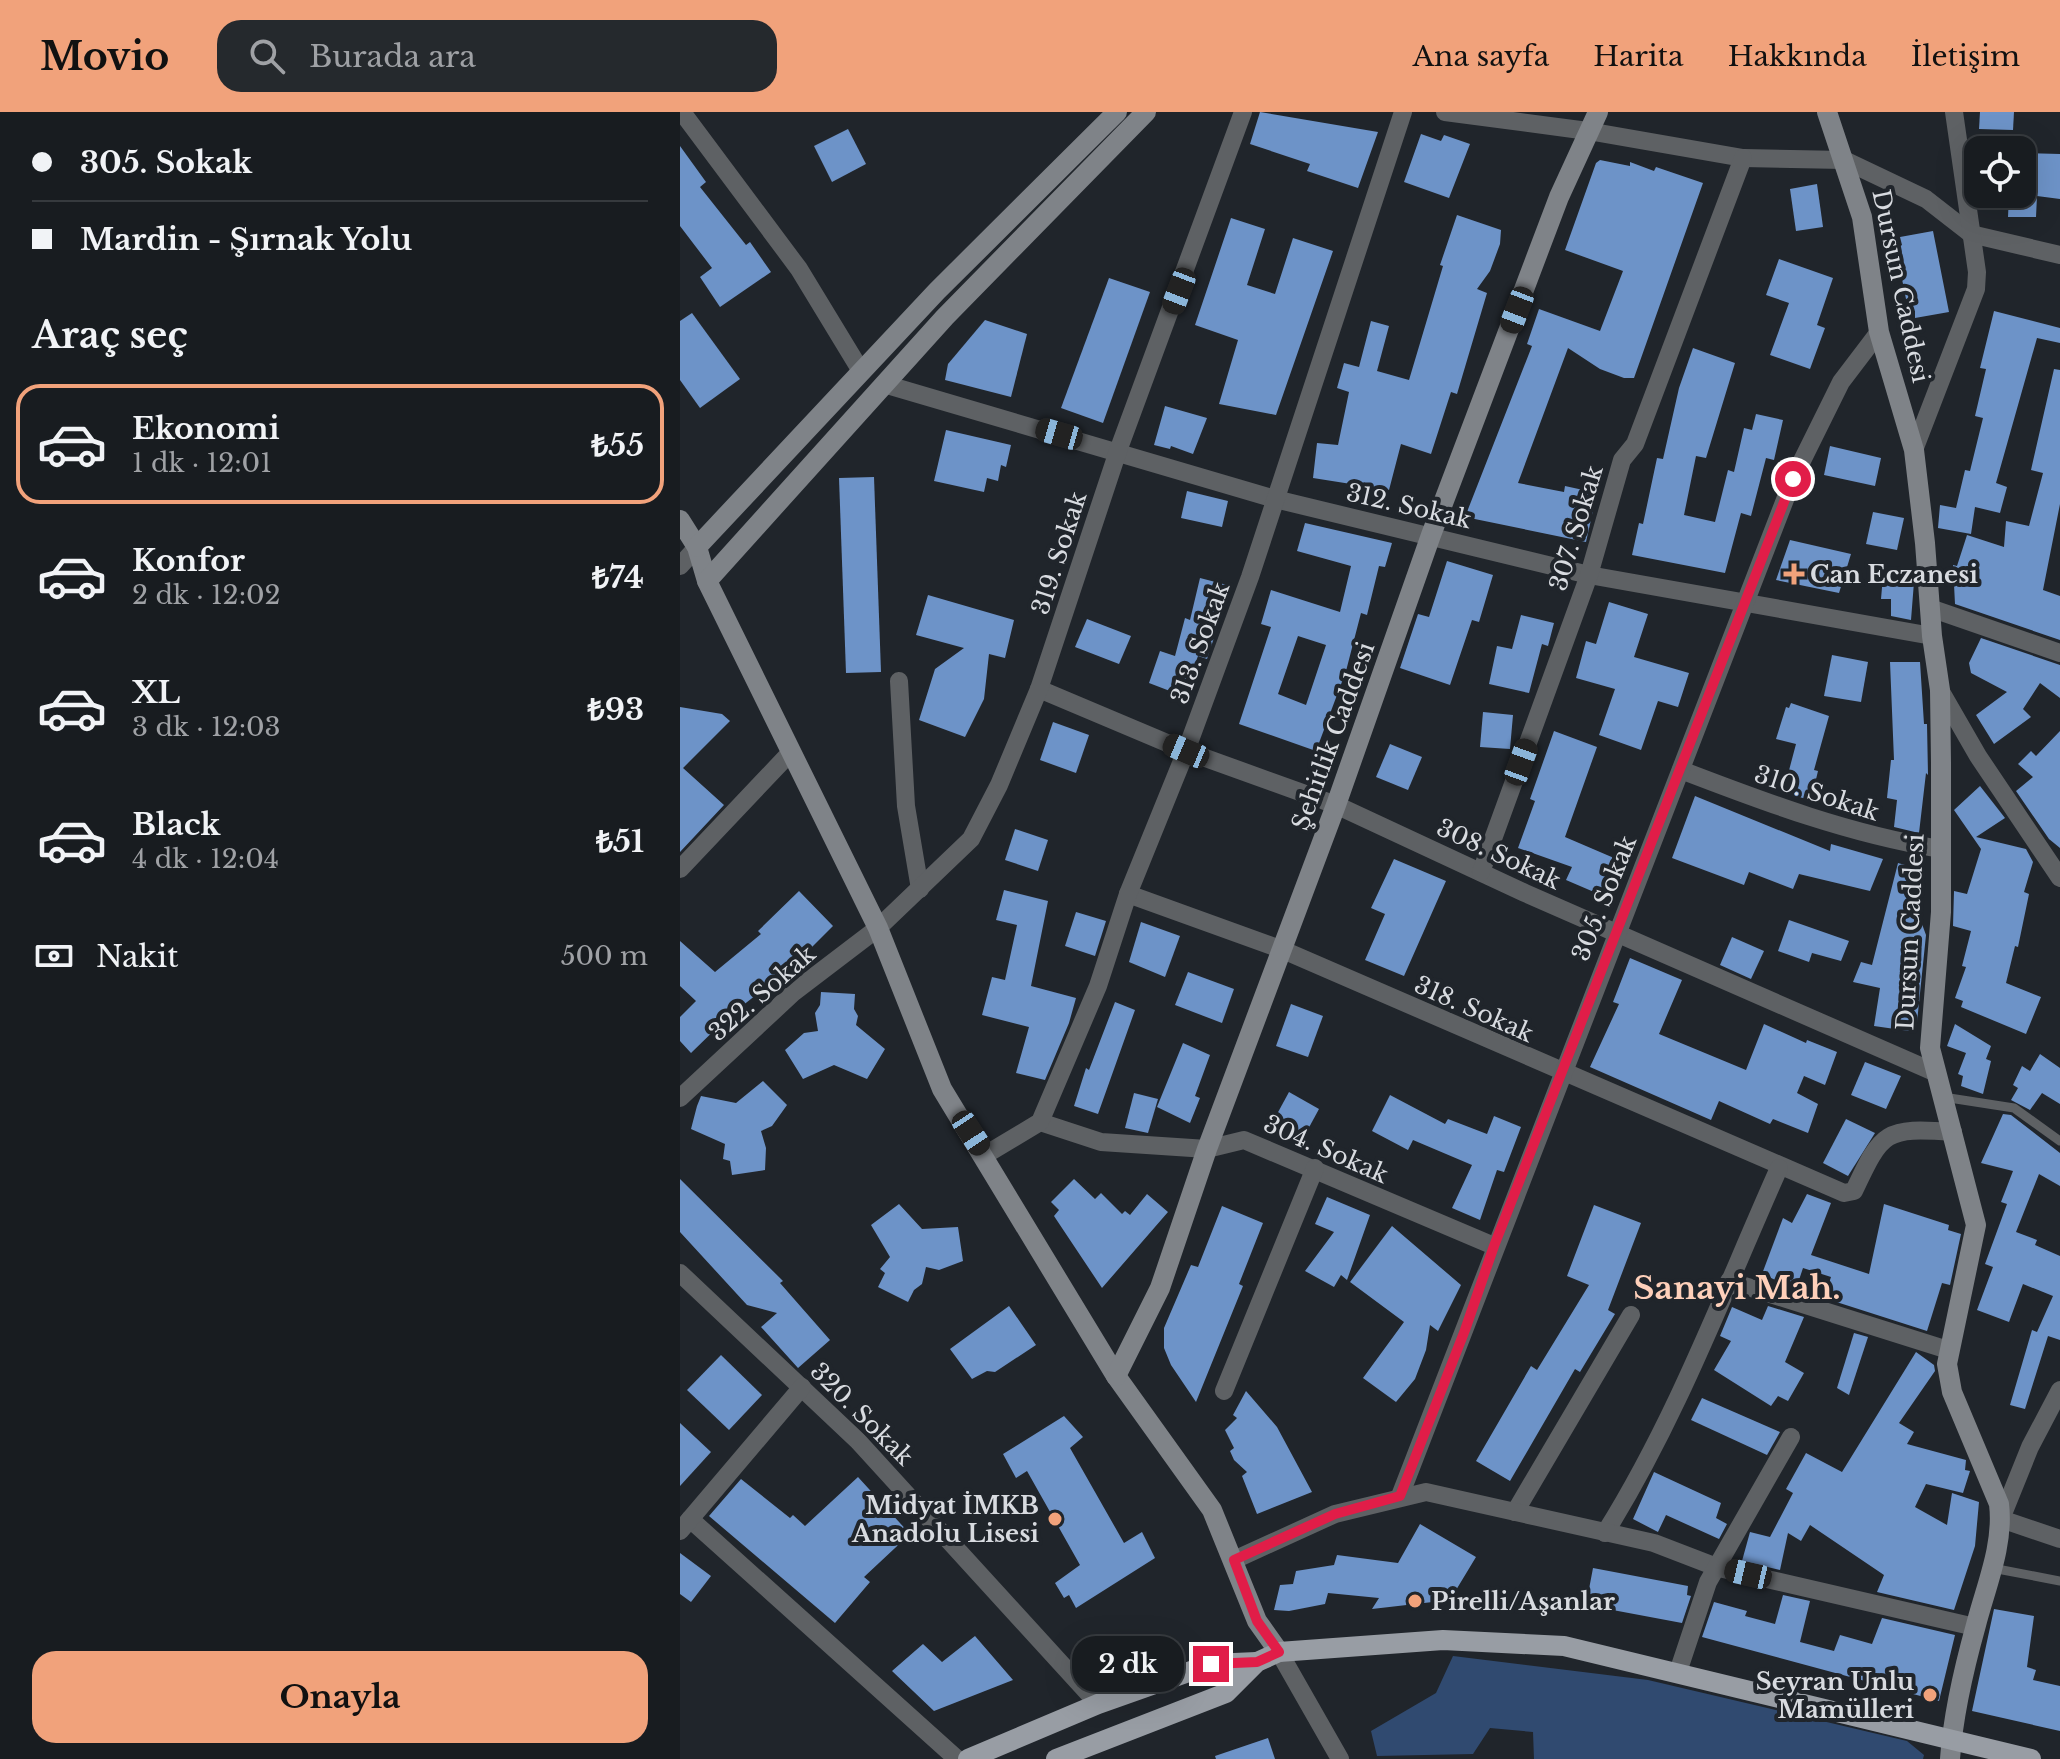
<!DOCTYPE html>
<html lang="tr">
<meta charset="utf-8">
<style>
:root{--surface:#181c20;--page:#25292d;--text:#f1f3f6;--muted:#9fa1a5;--line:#363a3e;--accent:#f1a27b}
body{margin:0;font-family:"Libre Baskerville",serif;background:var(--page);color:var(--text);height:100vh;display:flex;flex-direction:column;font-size:30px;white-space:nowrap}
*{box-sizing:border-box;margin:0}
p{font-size:26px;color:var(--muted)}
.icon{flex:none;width:44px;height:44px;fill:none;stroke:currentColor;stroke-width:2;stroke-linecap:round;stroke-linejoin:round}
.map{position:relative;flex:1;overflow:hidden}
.sheet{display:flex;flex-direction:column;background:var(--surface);width:680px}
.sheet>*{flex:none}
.guide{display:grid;align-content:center;height:176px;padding:0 32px;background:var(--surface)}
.controls{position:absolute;left:1284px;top:24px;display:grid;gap:16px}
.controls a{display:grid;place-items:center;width:72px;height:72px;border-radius:16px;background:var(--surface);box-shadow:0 8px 32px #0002,0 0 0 2px var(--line);font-size:40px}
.end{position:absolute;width:36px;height:36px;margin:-18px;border:10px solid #e11d48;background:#fff;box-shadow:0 0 0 4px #fff}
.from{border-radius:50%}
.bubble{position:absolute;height:56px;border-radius:24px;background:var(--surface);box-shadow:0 8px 32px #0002,0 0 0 2px var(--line);font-size:26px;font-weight:800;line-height:56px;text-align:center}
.car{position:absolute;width:24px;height:48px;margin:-24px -12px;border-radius:10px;box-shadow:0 0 6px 2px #0007;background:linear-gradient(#222 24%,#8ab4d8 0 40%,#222 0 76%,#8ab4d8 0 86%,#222 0)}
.guide b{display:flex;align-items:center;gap:28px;height:76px;font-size:30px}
.guide b+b{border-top:2px solid var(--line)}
.guide i{width:20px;height:20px;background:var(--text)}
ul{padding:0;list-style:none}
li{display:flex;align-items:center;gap:24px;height:120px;margin:0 16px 12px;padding:0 16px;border:4px solid transparent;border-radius:24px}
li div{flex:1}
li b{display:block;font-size:30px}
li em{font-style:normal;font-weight:800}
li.selected{border-color:var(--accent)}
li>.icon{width:72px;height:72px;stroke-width:1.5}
h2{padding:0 32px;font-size:36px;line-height:96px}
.pay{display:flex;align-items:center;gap:20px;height:88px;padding:0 32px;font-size:30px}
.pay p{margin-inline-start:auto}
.action{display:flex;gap:16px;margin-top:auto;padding:16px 32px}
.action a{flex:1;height:92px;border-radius:24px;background:var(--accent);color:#111;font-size:32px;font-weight:800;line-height:92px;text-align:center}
header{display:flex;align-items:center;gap:48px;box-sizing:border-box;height:112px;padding:0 40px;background:var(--accent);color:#111}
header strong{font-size:38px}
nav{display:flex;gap:44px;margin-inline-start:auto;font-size:28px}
.search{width:560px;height:72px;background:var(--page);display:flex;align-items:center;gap:20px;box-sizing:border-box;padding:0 28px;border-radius:24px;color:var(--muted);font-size:30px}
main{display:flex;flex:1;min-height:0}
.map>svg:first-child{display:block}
.green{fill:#304a70}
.building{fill:#6d93c8;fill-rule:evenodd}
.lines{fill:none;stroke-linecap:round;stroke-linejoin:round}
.lane{stroke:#5e6164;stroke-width:9}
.street{stroke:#5e6164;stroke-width:18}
.secondary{stroke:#7f8388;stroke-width:20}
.primary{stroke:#989da4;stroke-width:20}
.route{stroke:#e11d48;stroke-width:10}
.poi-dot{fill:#f1a27b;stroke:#20252b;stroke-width:3}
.labels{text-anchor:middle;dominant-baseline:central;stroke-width:8;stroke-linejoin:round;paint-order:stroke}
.street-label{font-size:24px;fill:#d8dbe0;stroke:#20252b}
.poi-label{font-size:24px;font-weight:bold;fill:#d8dbe0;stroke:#20252b;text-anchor:start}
.district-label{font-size:32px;font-weight:bold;fill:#fed0ba;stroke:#20252b}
</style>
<header>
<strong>Movio</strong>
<div class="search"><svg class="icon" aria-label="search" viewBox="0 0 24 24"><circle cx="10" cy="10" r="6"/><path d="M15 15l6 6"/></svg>Burada ara</div>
<nav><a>Ana sayfa</a><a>Harita</a><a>Hakkında</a><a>İletişim</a></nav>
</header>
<main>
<section class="sheet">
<div class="guide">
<b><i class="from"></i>305. Sokak</b>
<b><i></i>Mardin - Şırnak Yolu</b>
</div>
<h2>Araç seç</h2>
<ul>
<li class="selected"><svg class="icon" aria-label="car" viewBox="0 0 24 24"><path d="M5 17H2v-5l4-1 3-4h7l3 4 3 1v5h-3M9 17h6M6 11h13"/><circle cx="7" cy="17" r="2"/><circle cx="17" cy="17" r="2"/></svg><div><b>Ekonomi</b><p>1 dk · 12:01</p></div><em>₺55</em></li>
<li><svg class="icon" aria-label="car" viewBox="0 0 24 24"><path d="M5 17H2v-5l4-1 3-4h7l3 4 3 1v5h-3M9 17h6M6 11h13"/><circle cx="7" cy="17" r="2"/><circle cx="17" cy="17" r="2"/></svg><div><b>Konfor</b><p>2 dk · 12:02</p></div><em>₺74</em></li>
<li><svg class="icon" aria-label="car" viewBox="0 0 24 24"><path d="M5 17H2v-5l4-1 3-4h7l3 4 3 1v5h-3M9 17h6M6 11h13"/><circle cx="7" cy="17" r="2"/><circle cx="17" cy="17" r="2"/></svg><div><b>XL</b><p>3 dk · 12:03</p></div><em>₺93</em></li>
<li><svg class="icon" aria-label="car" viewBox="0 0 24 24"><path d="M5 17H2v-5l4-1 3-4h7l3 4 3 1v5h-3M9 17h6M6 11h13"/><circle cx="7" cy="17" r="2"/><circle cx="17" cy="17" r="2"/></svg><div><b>Black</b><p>4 dk · 12:04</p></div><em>₺51</em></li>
</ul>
<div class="pay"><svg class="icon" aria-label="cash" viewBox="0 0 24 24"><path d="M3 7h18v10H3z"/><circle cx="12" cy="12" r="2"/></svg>Nakit<p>500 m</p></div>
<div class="action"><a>Onayla</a></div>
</section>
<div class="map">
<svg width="1380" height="1647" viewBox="0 0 1380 1647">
<rect width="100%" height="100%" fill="#20252b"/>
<!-- green -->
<path class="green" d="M773,1544L968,1568L1227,1629L1244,1643L1243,1647H854L853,1620L810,1616L793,1642L697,1644L691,1619L756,1581Z"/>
<!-- building -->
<g class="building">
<path d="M580,0L698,20L678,76L627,59L630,52L570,32Z"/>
<path d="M1300,0H1334L1333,18L1299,17Z"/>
<path d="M168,17L186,52L152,70L134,34Z"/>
<path d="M741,22L761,29L764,23L790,32L769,86L724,70Z"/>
<path d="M0,34L26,70L20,75L66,133L70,130L91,160L40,195L20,165L32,156L0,114Z"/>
<path d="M1342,41L1380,42V87L1357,84L1356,105H1328L1329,82H1342Z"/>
<path d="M920,48L950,54V50L974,59L976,55L1023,71L954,266H944L920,257L888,236L838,371L884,380L885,374L917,381L906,430L785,405L852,234L847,232L859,197L920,219L943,159L885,138L916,51Z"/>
<path d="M1137,72L1143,115L1116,119L1110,77Z"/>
<path d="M777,103L821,118L820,132L810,159L797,177L807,181L777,282L771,280L751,342L721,332L709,378L633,366L637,331L658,333L669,280L657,276L664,251L679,255L691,209L709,214L697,259L729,268L763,154L760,153Z"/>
<path d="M551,106L585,117L567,173L595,182L613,126L653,139L596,303L539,292L558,228L515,213Z"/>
<path d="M1253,119L1269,200L1235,206V199L1228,197L1216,137L1222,133L1220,125Z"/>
<path d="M1099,147L1153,166L1137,213L1145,216L1130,257L1090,243L1109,191L1086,183Z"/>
<path d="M429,166L470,180L423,311L381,296Z"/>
<path d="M1314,199L1380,216V231L1357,226L1316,371L1327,375L1320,401L1295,395L1291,422L1258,416L1260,393L1276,396L1285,358L1290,359L1303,306L1295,304L1306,257L1300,256Z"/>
<path d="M12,201L60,267L20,296L0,268V209Z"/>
<path d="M305,208L347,222L331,285L265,268L268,252Z"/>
<path d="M1013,236L1055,251L1026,346L1016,344L1004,403L1035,410L1048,358L1054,360L1064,316L1072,318L1076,302L1103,308L1094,348L1086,346L1071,404L1061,401L1045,461L952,443L959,411L963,412L977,346L983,347L999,276Z"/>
<path d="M1374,257L1380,258V392L1363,478L1380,484V528L1275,492L1273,453L1277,454L1287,423L1324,435L1326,409L1349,414L1363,361L1351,358Z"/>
<path d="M485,294L527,306L513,342L491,334L490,337L474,333Z"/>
<path d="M266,318L331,333L326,355L321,353L318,369L307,366L304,380L254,369Z"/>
<path d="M1150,334L1201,346L1195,374L1144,363Z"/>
<path d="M194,365L201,560L166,561L159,366Z"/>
<path d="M507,379L548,389L542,415L501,406Z"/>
<path d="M1193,400L1224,406L1217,438L1186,432Z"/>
<path d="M625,411L712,431L705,455L699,454L687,503L681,501L666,559L636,639L559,612L591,515L581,512L591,478L660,500L671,454L617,439ZM618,524L646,533L626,593L598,582Z"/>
<path d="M1110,428L1171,442L1159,481L1096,468Z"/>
<path d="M767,449L813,463L799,510L792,508L770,573L720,556L738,502L749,505Z"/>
<path d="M1203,464L1234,470L1231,508L1211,504V487H1201Z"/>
<path d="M520,466L551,474L527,547L518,544L503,584L469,571L480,539L495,544L505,506L510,508Z"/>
<path d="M248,483L334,508L325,546L309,542L304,587L285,625L239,608L255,557L284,536L236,523Z"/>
<path d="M929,490L968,502L954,545L1009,561L998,595L978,589L961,638L919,623L935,577L896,566L906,529L916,532Z"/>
<path d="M841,503L874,511L868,534L862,532L849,581L809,572L817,534L832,537Z"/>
<path d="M407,507L451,524L439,552L395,535Z"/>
<path d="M1301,526L1380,553V586L1360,571L1343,597L1351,605L1314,632L1296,603L1327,580L1291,561L1289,551Z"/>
<path d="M1152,543L1188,550L1181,590L1144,584Z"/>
<path d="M1210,550H1240L1244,612H1247L1248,663L1246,661L1239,721L1214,715L1217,688L1207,686L1211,648H1214Z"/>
<path d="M1111,591L1149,604L1134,658L1138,659L1131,688L1103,681L1116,632L1096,627L1106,595L1109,596Z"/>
<path d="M0,595L42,602L50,609L3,656L44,693L0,740Z"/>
<path d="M803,600L833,603L830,637L800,635Z"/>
<path d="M373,610L409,623L396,661L360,648Z"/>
<path d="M874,619L917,635L885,725L934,746L921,783L886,768L892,755L838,736L855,689L850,687Z"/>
<path d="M1380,619V736L1369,727L1336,679L1353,665L1338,652L1351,639L1356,644Z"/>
<path d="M710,632L742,645L728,678L696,665Z"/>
<path d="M1300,674L1325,706L1296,725L1346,737L1353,750L1344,780L1349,782L1338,835L1335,834L1326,871L1361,885L1346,922L1281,895L1283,889L1275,886L1286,855L1282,854L1291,819L1273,814L1274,779L1287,782L1301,737L1274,698Z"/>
<path d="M1015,684L1150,739L1151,732L1203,747L1190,779L1119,762L1113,777L1069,760L1064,773L992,746Z"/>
<path d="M335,717L368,728L358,759L325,748Z"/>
<path d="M714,747L766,769L724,864L685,848L705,802L691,796Z"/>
<path d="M1218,751L1242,758L1235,793L1246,823L1236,920L1194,914L1200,876L1173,870L1181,850L1192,853Z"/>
<path d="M324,778L368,789L351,874L396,886L389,911L365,968L336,961L349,915L302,903L312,865L325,868L337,813L316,808Z"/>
<path d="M119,779L153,814L113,854L48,905L11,941L0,929V905L16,889L0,874V829L35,860L81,822L78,819Z"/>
<path d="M396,800L426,809L415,844L385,834Z"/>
<path d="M1109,808L1169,829L1161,849L1132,841L1129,850L1098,839Z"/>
<path d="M461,810L500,824L485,865L449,850Z"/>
<path d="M1052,825L1084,839L1071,867L1040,853Z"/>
<path d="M950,846L1002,868L979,922L1066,958L1084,912L1126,931L1127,928L1157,940L1145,973L1124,964L1117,981L1138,992L1128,1021L1093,1007L1090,1012L1039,989L1031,1008L910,955L939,892L933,890Z"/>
<path d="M508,860L554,877L542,911L495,893Z"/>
<path d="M141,880L175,882L174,897L178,904L176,913L205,937L187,967L154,953L123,967L105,938L124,921L138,919L135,901L140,893Z"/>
<path d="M435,890L455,898L418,1002L394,994L406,956L409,958Z"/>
<path d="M611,892L643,904L628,945L596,934Z"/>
<path d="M1275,912L1311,934L1306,947L1311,949L1303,982L1281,974L1283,964L1278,962L1286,941L1267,934Z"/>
<path d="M503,931L530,943L515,984L520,986L510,1011L477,995Z"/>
<path d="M1360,942L1380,956V992L1362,981L1350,998L1331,988L1338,976L1333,973L1342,954L1350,959Z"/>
<path d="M1185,950L1221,964L1206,997L1171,983Z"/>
<path d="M83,969L107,993L92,1014L81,1019L86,1036L85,1058L52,1063L50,1049L43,1047L45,1032L11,1017L17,994L21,984L56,991Z"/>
<path d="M609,980L639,997L620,1032L590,1015Z"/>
<path d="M454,981L478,987L468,1021L445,1016Z"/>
<path d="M710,983L765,1012L768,1007L807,1022L814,1004L841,1015L824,1060L817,1058L800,1108L772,1096L792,1053L733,1028L728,1038L692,1019Z"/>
<path d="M1323,1002L1331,1003L1380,1041V1074L1359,1062L1336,1120L1357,1128L1355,1133L1380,1144V1228L1368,1224L1345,1297L1330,1293L1352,1218L1357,1220L1373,1184L1343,1172L1329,1210L1297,1198L1313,1155L1305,1152L1327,1092L1321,1090L1333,1059L1301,1051Z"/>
<path d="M1166,1007L1195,1021L1168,1064L1143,1051Z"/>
<path d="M0,1067L103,1169L100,1171L150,1228L118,1256L81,1215L97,1201L67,1193L0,1120Z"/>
<path d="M394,1067L415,1087L421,1081L442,1102L445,1099L450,1103L467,1082L488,1100L422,1176L374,1104L379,1098L371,1090Z"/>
<path d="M1127,1082L1151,1091L1131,1143L1189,1162L1204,1092L1269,1113L1268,1118L1281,1122L1270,1173L1262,1171L1247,1219L1144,1186L1151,1165L1123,1156L1116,1177L1082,1162L1103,1106L1112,1111Z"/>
<path d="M647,1085L690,1103L667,1168L661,1163L654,1175L625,1159L654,1120L635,1112Z"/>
<path d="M219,1092L242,1117L278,1115L283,1149L259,1158L246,1155L242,1172L234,1178L228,1190L198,1175L205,1161L200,1157L210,1145L191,1113Z"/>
<path d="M914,1093L961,1111L928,1198L935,1202L900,1260L895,1257L830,1369L796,1349L851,1254L857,1258L909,1173L887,1164Z"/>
<path d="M542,1094L583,1111L559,1172L563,1174L516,1290L491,1253L484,1236V1216L511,1153L518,1155Z"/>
<path d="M712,1114L781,1173L758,1219L750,1213L746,1238L735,1267L716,1290L683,1266L724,1210L670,1170Z"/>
<path d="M329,1194L356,1233L315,1260L307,1259L292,1267L270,1237Z"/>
<path d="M1088,1194L1124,1205L1105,1250L1124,1261L1108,1289L1098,1284L1091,1294L1034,1258L1051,1229L1040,1224L1052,1195L1082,1208Z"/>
<path d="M1174,1221L1188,1225L1169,1283L1157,1276Z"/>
<path d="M1236,1240L1254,1253L1255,1259L1219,1311L1234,1320L1227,1332L1286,1348L1285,1358L1290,1359L1283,1381L1246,1372L1235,1395L1267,1413L1272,1381L1299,1390L1295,1434L1274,1498L1197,1480L1204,1463L1130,1413L1121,1429L1108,1421L1100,1458L1062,1449L1070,1420L1090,1425L1113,1381L1106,1377L1126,1341L1162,1360Z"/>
<path d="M41,1243L82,1283L49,1318L7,1278Z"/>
<path d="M566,1279L597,1315L632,1380L577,1402L562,1364L567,1360L554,1348L550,1339L554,1336L545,1318L557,1306L553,1303Z"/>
<path d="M1022,1286L1100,1320L1087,1343L1011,1308Z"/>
<path d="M384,1304L403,1325L390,1336L444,1431L462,1420L475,1446L396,1496L389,1483L384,1486L375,1471L400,1453L347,1359L336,1366L323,1342Z"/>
<path d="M0,1311L31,1340L0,1374Z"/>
<path d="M974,1360L1041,1391L1036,1406L1047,1412L1039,1427L986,1403L978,1420L953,1407Z"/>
<path d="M178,1365L230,1422L184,1465L190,1470L155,1511L29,1404L61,1367L110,1406L113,1403L125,1414Z"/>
<path d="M740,1412L796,1445L770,1488L692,1497L699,1486L648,1481L645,1492L609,1499L594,1498L600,1473L613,1472L616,1459L654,1453L657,1443L718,1451Z"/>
<path d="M0,1441L31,1464L11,1490L0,1482Z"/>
<path d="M913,1456L1008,1474L1007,1483L1011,1484L1002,1511L906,1493Z"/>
<path d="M1103,1483L1130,1489L1120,1530L1154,1539L1160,1523L1192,1532L1202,1506L1275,1523L1259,1589L1022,1525L1034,1490L1067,1499L1065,1504L1095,1512Z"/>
<path d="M1314,1497L1354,1504L1347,1555L1356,1558L1353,1568L1380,1574V1619L1292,1599Z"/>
<path d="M295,1524L333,1568L254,1599L212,1559L243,1532L262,1550Z"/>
<path d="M588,1626L595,1647H536L535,1644Z"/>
</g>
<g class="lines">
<!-- lane -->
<g class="lane">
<path d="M1263,985L1334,996L1380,1029"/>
<path d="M1312,1456L1380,1469"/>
</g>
<!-- street -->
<g class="street">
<path d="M2,0L119,157L181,259"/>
<path d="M765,0L908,19L1063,46L1164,48L1246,87L1291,122L1380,143"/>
<path d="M204,272L595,387L909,463L1252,524"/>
<path d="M1234,338L1296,177L1297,160L1274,0"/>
<path d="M0,454L17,435"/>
<path d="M1250,496L1380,541"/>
<path d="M219,569L226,694L240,777"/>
<path d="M359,577L506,639L656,693L845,781L1254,960"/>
<path d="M1260,578L1298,644L1380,766"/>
<path d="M1001,658C1087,691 1169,722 1261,737"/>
<path d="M0,757L110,641"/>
<path d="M801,760L909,463L942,348L955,332L1063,46"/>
<path d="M448,782L603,838L1164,1081L1174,1079C1202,1019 1205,1015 1273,1020"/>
<path d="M0,986L114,880L198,816L291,727L319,673L359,577L438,339L563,0"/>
<path d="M360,1010L421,1030L527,1037L564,1028L814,1134"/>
<path d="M305,1043L360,1010L418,874L448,782L506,639L570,465L723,0"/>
<path d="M0,1161L178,1329L418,1592"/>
<path d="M1049,1169L1268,1238"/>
<path d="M1380,1278L1350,1335L1321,1407L1380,1427"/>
<path d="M544,1279L635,1056"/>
<path d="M720,1384L1113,367L1161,270L1199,220"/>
<path d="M835,1400L951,1203"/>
<path d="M10,1407L277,1647"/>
<path d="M0,1419L122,1275"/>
<path d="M925,1421C997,1306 1044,1179 1099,1056"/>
<path d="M554,1448L655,1402L746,1380L974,1431L1039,1456L1295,1515"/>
<path d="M599,1540L660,1647"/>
<path d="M998,1560L1028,1470L1111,1325"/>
</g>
<!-- secondary -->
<g class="secondary">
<path d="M1147,0L1182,105L1199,220L1234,338L1245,431L1252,524L1260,578L1261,651V800L1250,936L1296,1113L1267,1252L1272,1280L1319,1392C1324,1433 1306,1474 1296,1513C1284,1556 1273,1603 1270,1647"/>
<path d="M0,408L17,435L27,469L198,816L262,977L436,1264L532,1398L577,1509L599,1540"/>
<path d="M17,435L257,179L437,0"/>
<path d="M27,469L265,205L466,0"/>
<path d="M436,1264L480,1176L527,1037L656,693L751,423L879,85L918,0"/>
</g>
<!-- primary -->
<g class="primary">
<path d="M288,1647L418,1592L531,1552L577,1550"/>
<path d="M376,1647L546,1581L577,1550L599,1540L763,1528L884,1534L1351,1647"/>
</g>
</g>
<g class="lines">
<!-- route -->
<path class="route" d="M531,1552L577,1550L599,1540L577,1509L554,1448L655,1402L720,1384L785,1218L814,1134L1113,367"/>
</g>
<!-- markers -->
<g class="poi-dot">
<path d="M1110 450h8v8h8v8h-8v8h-8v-8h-8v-8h8z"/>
<circle cx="375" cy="1407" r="8"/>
<circle cx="735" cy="1489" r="8"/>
<circle cx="1250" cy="1583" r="8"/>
</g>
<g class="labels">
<!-- street labels -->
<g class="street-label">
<text transform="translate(1221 174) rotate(78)">Dursun Caddesi</text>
<text transform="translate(729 394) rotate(13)">312. Sokak</text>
<text transform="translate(896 416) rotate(-73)">307. Sokak</text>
<text transform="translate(379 441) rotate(-72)">319. Sokak</text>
<text transform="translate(520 531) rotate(-70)">313. Sokak</text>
<text transform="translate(653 624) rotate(-70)">Şehitlik Caddesi</text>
<text transform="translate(1137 681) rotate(18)">310. Sokak</text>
<text transform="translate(819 742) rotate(25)">308. Sokak</text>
<text transform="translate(924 786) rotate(-68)">305. Sokak</text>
<text transform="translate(1230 820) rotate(-87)">Dursun Caddesi</text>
<text transform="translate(82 881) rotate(-41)">322. Sokak</text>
<text transform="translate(794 897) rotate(24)">318. Sokak</text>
<text transform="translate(646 1037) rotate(24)">304. Sokak</text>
<text transform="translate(182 1302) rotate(45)">320. Sokak</text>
</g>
<!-- poi labels -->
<g class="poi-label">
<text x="1130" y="462">Can Eczanesi</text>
<text x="359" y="1393" text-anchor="end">Midyat İMKB<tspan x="359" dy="28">Anadolu Lisesi</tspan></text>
<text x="751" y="1489">Pirelli/Aşanlar</text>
<text x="1234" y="1569" text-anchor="end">Seyran Unlu<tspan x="1234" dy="28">Mamülleri</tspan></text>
</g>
<!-- district labels -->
<g class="district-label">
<text x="1057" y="1176">Sanayi Mah.</text>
</g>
</g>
</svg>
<div class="controls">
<a><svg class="icon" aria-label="locate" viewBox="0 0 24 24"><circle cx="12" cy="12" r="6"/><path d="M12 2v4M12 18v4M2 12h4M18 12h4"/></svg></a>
</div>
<i class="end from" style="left:1113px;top:367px"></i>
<i class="end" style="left:531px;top:1552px"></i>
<div class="bubble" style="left:392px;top:1524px;width:112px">2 dk</div>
<i class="car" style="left:499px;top:179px;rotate:201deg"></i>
<i class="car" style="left:837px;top:198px;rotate:201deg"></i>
<i class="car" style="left:379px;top:322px;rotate:286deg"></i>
<i class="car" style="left:506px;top:639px;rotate:293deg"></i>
<i class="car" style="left:841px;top:650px;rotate:20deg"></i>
<i class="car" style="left:291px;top:1021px;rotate:147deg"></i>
<i class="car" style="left:1068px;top:1462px;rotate:283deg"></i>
</div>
</main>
